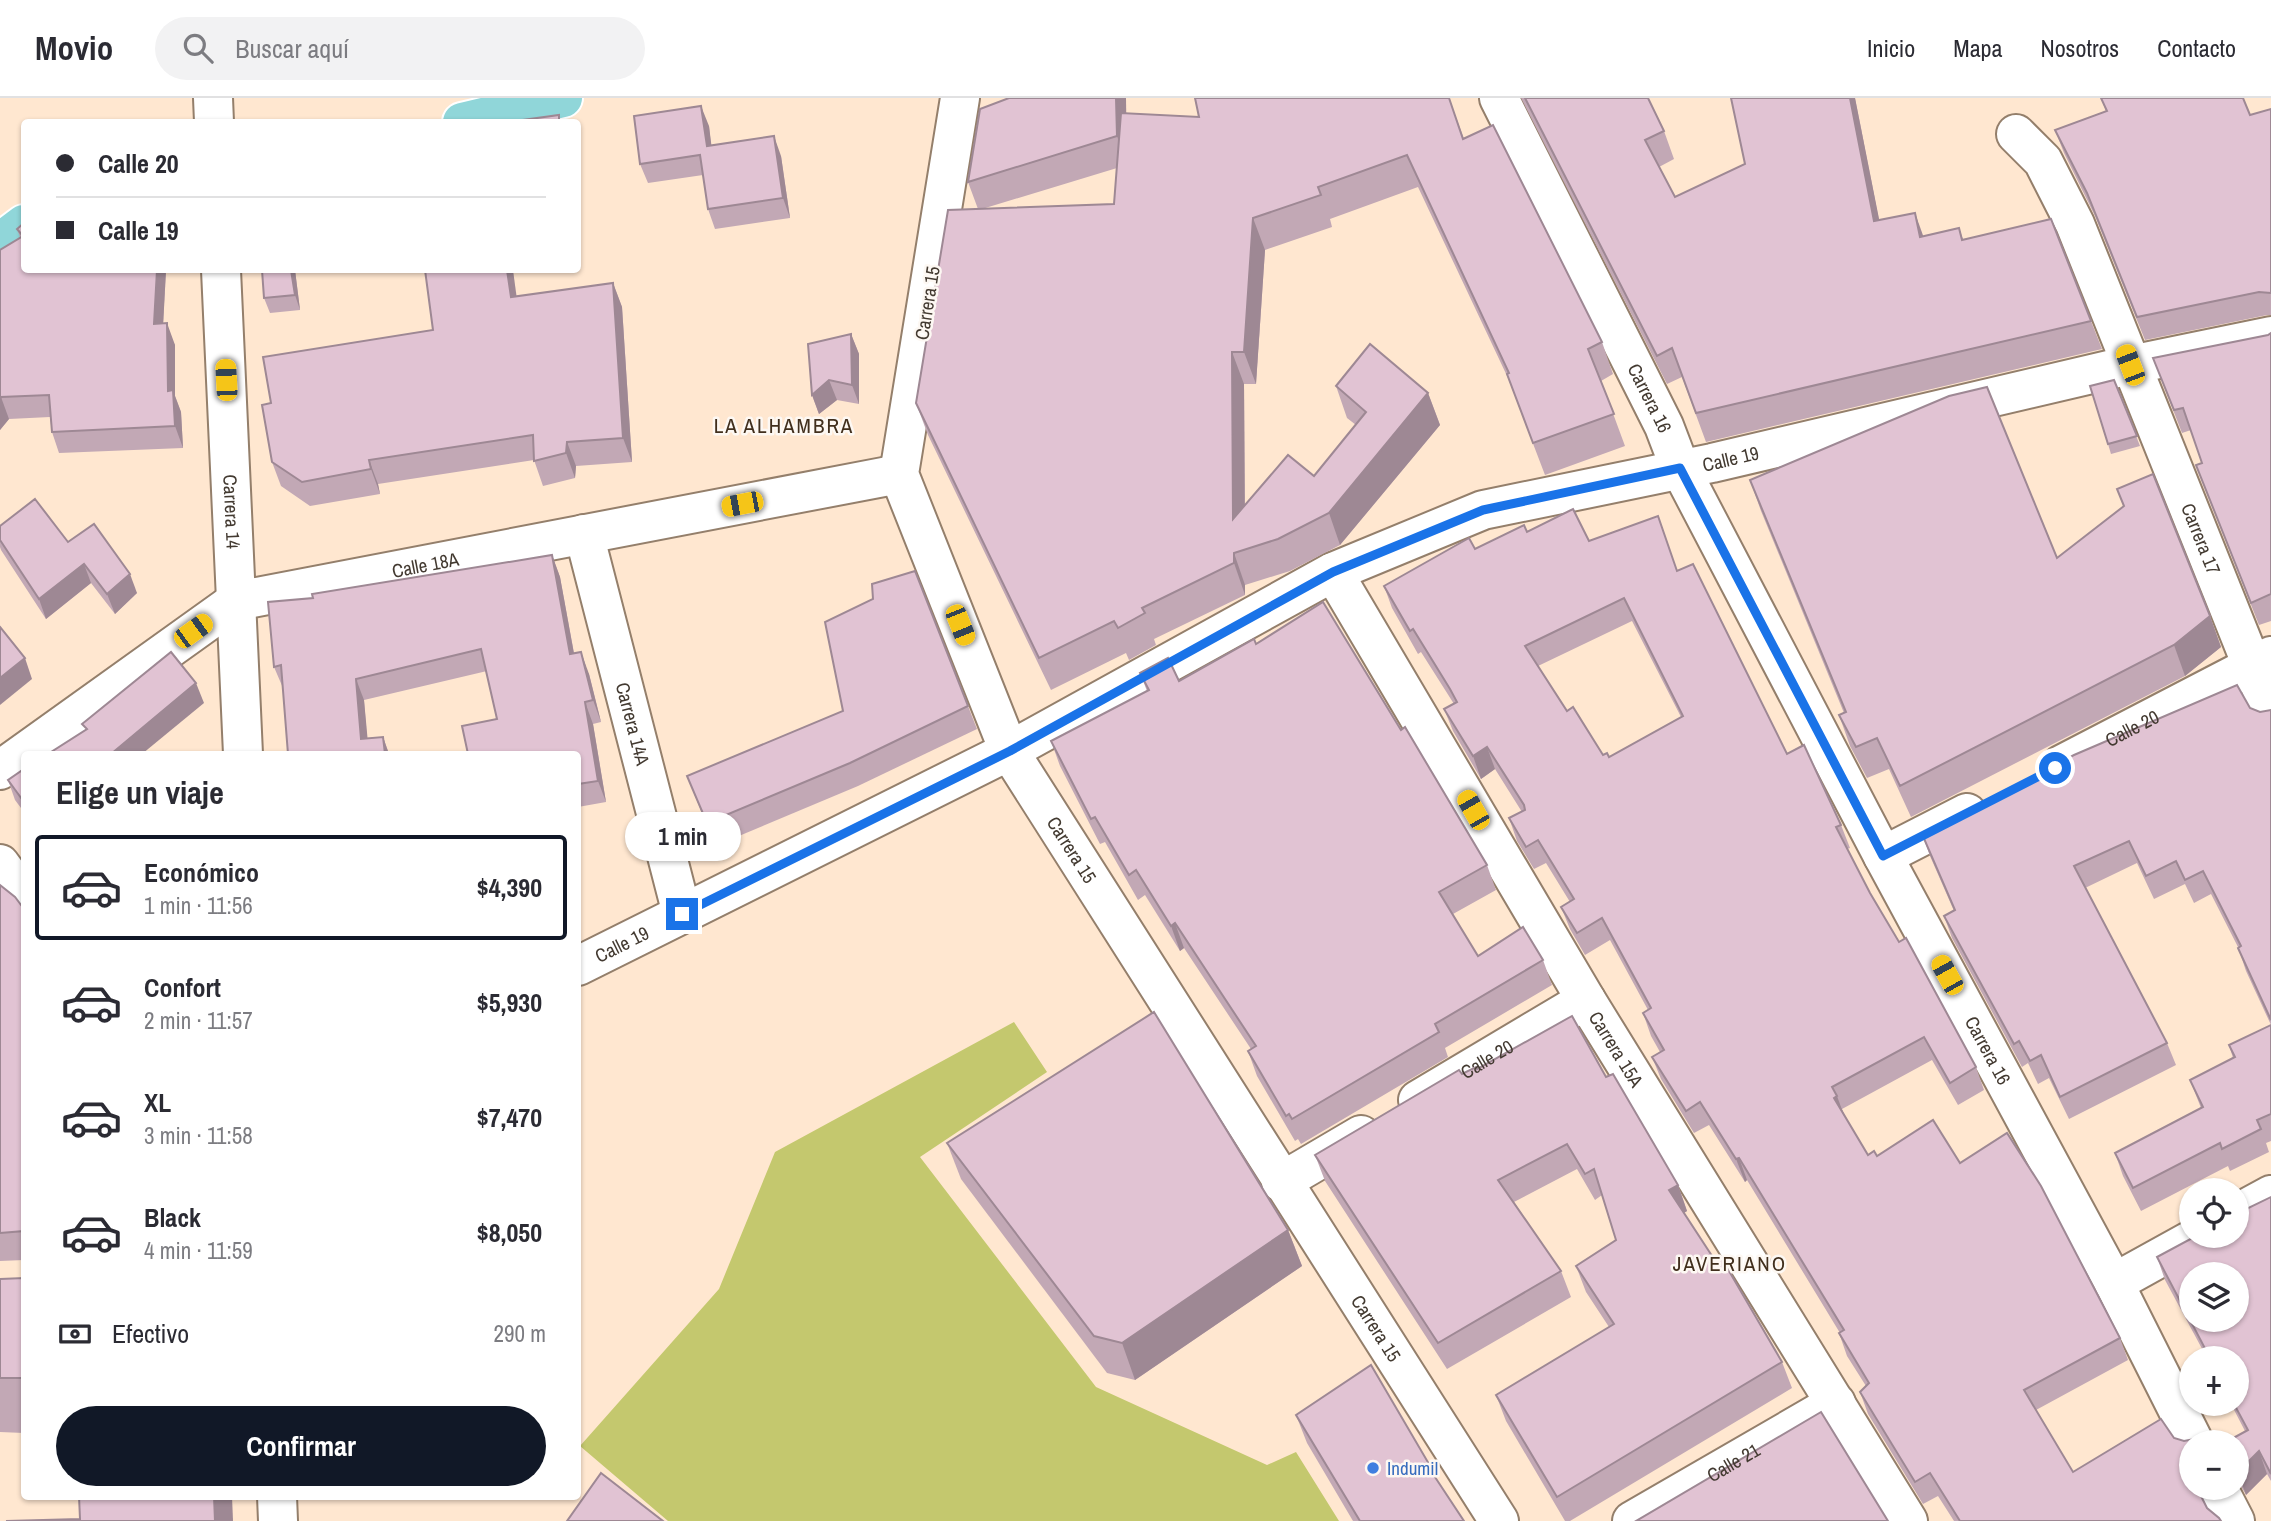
<!DOCTYPE html>
<html lang="es">
<meta charset="utf-8">
<style>
:root{--surface:#fff;--page:#f2f2f3;--text:#2b2b33;--muted:#7c7c81;--line:#e1e1e2;--accent:#111827}
body{margin:0;font-family:"Archivo Narrow",sans-serif;background:var(--page);color:var(--text);height:100vh;display:flex;flex-direction:column;font-size:26px;white-space:nowrap}
*{box-sizing:border-box;margin:0}
p{font-size:23px;color:var(--muted)}
.icon{flex:none;width:38px;height:38px;fill:none;stroke:currentColor;stroke-width:2;stroke-linecap:round;stroke-linejoin:round}
.map{position:relative;flex:1;overflow:hidden}
.panel{position:absolute;left:21px;top:653px;width:560px;height:749px;display:flex;flex-direction:column;background:var(--surface);border-radius:7px;box-shadow:0 2px 5px #0004}
.panel>*{flex:none}
.top-card{position:absolute;left:21px;top:21px;width:560px;height:154px;border-radius:7px;box-shadow:0 2px 5px #0004;display:grid;align-content:center;height:154px;padding:0 35px;background:var(--surface)}
.controls{position:absolute;left:2179px;top:1080px;display:grid;gap:14px}
.controls a{display:grid;place-items:center;width:70px;height:70px;border-radius:50%;background:var(--surface);box-shadow:0 2px 5px #0004;font-size:35px}
.end{position:absolute;width:32px;height:32px;margin:-16px;border:9px solid #1a73e8;background:#fff;box-shadow:0 0 0 4px #fff}
.from{border-radius:50%}
.bubble{position:absolute;height:49px;border-radius:24px;background:var(--surface);box-shadow:0 2px 5px #0004;font-size:23px;font-weight:700;line-height:49px;text-align:center}
.car{position:absolute;width:21px;height:42px;margin:-21px -10px;border-radius:9px;box-shadow:0 0 5px 2px #0007;background:linear-gradient(#f5c518 24%,#345 0 40%,#f5c518 0 76%,#345 0 86%,#f5c518 0)}
.top-card b{display:flex;align-items:center;gap:24px;height:66px;font-size:26px}
.top-card b+b{border-top:2px solid var(--line)}
.top-card i{width:18px;height:18px;background:var(--text)}
ul{padding:0;list-style:none}
li{display:flex;align-items:center;gap:21px;height:105px;margin:0 14px 10px;padding:0 21px;border:4px solid transparent;border-radius:7px}
li div{flex:1}
li b{display:block;font-size:26px}
li em{font-style:normal;font-weight:700}
li.active{border-color:var(--accent)}
li>.icon{width:63px;height:63px;stroke-width:1.5}
h2{padding:0 35px;font-size:32px;line-height:84px}
.pay{display:flex;align-items:center;gap:18px;height:77px;padding:0 35px;font-size:26px}
.pay p{margin-inline-start:auto}
.button{display:flex;gap:14px;margin-top:auto;padding:14px 35px}
.button a{flex:1;height:80px;border-radius:42px;background:var(--accent);color:#fff;font-size:28px;font-weight:700;line-height:80px;text-align:center}
header{display:flex;align-items:center;gap:42px;box-sizing:border-box;height:98px;padding:0 35px;background:var(--surface);border-bottom:2px solid var(--line)}
header strong{font-size:33px}
nav{display:flex;gap:38px;margin-inline-start:auto;font-size:24px}
.search{width:490px;height:63px;background:var(--page);display:flex;align-items:center;gap:18px;box-sizing:border-box;padding:0 24px;border-radius:38px;color:var(--muted);font-size:26px}
.map>svg:first-child{display:block}
.green{fill:#c4c86e}
.lines{fill:none;stroke-linecap:round;stroke-linejoin:round}
.minor-casing{stroke:#947f6b;stroke-width:42}
.major-casing{stroke:#fff;stroke-width:42}
.minor{stroke:#fff;stroke-width:38}
.major{stroke:#90d6d9;stroke-width:38}
.wall{fill:#c2a8b5;fill-rule:evenodd}
.shaded-wall{fill:#9e8894}
.building{fill:#e1c3d3;stroke:#9e8894;stroke-width:2;fill-rule:evenodd}
.route{stroke:#1a73e8;stroke-width:9}
.shop-dot{fill:#3f7fe0;stroke:#fdf8f3;stroke-width:2.5}
.labels{text-anchor:middle;dominant-baseline:central;stroke-width:5;stroke-linejoin:round;paint-order:stroke}
.street-label{font-size:19px;fill:#433a31;stroke:#fdf8f3}
.shop-label{font-size:19px;fill:#366cbe;stroke:#fdf8f3;text-anchor:start}
.neighbourhood-label{font-size:21px;letter-spacing:2px;fill:#412f1d;stroke:#fdf8f3}
</style>
<header>
<strong>Movio</strong>
<div class="search"><svg class="icon" aria-label="search" viewBox="0 0 24 24"><circle cx="10" cy="10" r="6"/><path d="M15 15l6 6"/></svg>Buscar aquí</div>
<nav><a>Inicio</a><a>Mapa</a><a>Nosotros</a><a>Contacto</a></nav>
</header>
<div class="map">
<svg width="2271" height="1423" viewBox="0 0 2271 1423">
<rect width="100%" height="100%" fill="#ffe7d0"/>
<!-- green -->
<path class="green" d="M1014,924L1047,974L920,1059L1096,1289L1267,1367L1296,1354L1339,1423H668L580,1348L719,1191L775,1054Z"/>
<g class="lines">
<defs>
<g id="minor">
<path d="M213,0L214,24"/>
<path id="s1" d="M960,0L899,376L1009,653L1499,1423"/>
<path id="s2" d="M1499,0L1664,328L1680,370L1883,758L2114,1185L2194,1344"/>
<path id="s3" d="M2016,36L2043,63L2075,126L2271,615"/>
<path id="s4" d="M221,172L243,656"/>
<path id="s5" d="M584,436L682,816"/>
<path id="s6" d="M1333,474L1586,902L1908,1423"/>
<path id="s7" d="M2061,667L2271,558"/>
<path id="s8" d="M0,672L236,503L899,376"/>
<path d="M1883,758L1967,715"/>
<path d="M0,766L24,799"/>
<path id="s9" d="M578,868L1009,653L1333,474L1483,412L1712,365L2130,267L2271,238"/>
<path id="s10" d="M1418,1002L1586,902"/>
<path d="M1281,1084L1361,1037"/>
<path d="M2236,1116L2271,1097"/>
<path d="M2114,1185L2199,1138"/>
<path d="M2218,1390L2235,1423"/>
<path d="M277,1398L278,1423"/>
<path id="s11" d="M1632,1423L1836,1305"/>
</g>
<g id="major">
<path d="M462,24L563,0"/>
<path d="M0,144L24,126"/>
</g>
</defs>
<!-- minor casing -->
<use href="#minor" class="minor-casing"/>
<!-- major casing -->
<use href="#major" class="major-casing"/>
<!-- minor -->
<use href="#minor" class="minor"/>
<!-- major -->
<use href="#major" class="major"/>
</g>
<!-- wall -->
<g class="wall">
<path d="M1449,0L1464,41L1602,244L1613,276L1601,283L1625,348L1545,377L1508,280L1418,89L1330,121L1332,129L1265,152L1256,286H1244L1245,408L1314,378L1356,327L1347,320L1336,288L1428,295L1440,327L1340,447L1290,473L1245,487V497L1154,541L1156,547L1129,562L1126,555L1051,592L928,337L916,305L978,111L968,84L1127,16L1199,19ZM1117,70L1114,106L982,111Z"/>
<path d="M1521,0H1648L1664,33L1674,61L1659,69L1675,99L1745,66L1731,0H1855L1879,122L1923,138L1959,130L1963,141L2091,223L2102,251L1706,344L1682,279L1667,286Z"/>
<path d="M2101,0L2250,17L2271,11V217H2267L2145,242L2095,118L2064,55L2055,32L2106,13Z"/>
<path d="M709,28L711,47L781,58L790,120L715,131L708,111L703,77L648,85L640,66Z"/>
<path d="M17,131L166,172L163,226L175,247V298L181,314L183,350L59,355L52,334L50,319L9,321L0,332V152L20,139Z"/>
<path d="M295,172L300,212L270,215L264,200Z"/>
<path d="M613,185L622,209L632,364L576,368L575,380L543,388L534,362L378,386L380,396L310,408L281,388L272,364L271,305L433,232L517,199Z"/>
<path d="M2271,235V523L2259,527L2196,367L2202,365L2191,332L2182,335L2153,260L2268,237Z"/>
<path d="M851,236L859,256V306L837,302L819,316L812,297Z"/>
<path d="M2114,282L2140,348L2111,356L2108,346Z"/>
<path d="M1750,382L2057,460L2124,409L2117,391L2210,518L2221,549L2185,578L1911,719L1889,671L1867,680L1850,648L1839,617L1844,615L1761,413Z"/>
<path d="M0,428L68,444L137,495L115,516L91,485L46,521L1,452L0,449Z"/>
<path d="M1527,434L1589,443L1678,473L1787,656L1841,727L1850,750L1847,751L1870,795L1899,844L1976,969L1984,992L1958,1007L1932,962L1842,1011L1844,1016L1868,1057L1960,1065L2120,1240L2128,1262L2036,1312L2073,1374L2191,1390L2207,1410L2221,1423H1954L1938,1398L1923,1406L1868,1316L1860,1294L1866,1288L1847,1258L1839,1235H1840L1747,1082L1745,1084L1709,1027L1694,1035L1661,981L1652,959L1660,954L1651,938L1643,915L1648,912L1610,842L1585,857L1570,831L1561,809L1570,804L1546,765L1534,771L1517,743L1509,720L1522,714L1495,671L1481,681L1453,633L1444,611L1454,606L1421,554L1418,556L1392,510L1384,488L1475,451ZM1632,523L1681,619L1609,659L1603,657L1567,613L1538,568Z"/>
<path d="M552,457L560,479L574,555L589,576L601,624L593,626L606,704L578,709V656L497,621L487,573L364,602L367,640L383,639L389,656H288L283,590L274,569L313,500Z"/>
<path d="M1256,546L1401,632L1487,767L1496,792L1453,816L1478,858L1543,862L1552,887L1445,950L1448,959L1301,1046L1298,1041L1295,1043L1257,978L1248,953L1251,951L1184,850L1180,853L1145,797L1138,802L1105,744L1100,746L1060,668L1051,643L1147,593L1140,575L1179,583Z"/>
<path d="M968,608L977,631L858,688L715,748L687,678Z"/>
<path d="M2250,610L2260,614L2271,612V927L2246,873L2238,849L2211,796L2194,805L2185,786L2154,801L2137,765L2085,790L2167,945L2176,967L2069,1021L2049,980L2038,986L2028,965L2022,969L1952,840L1944,818L1954,813L1930,758L1922,736Z"/>
<path d="M24,671V714L15,702L8,682Z"/>
<path d="M0,787L24,811V1162L0,1163Z"/>
<path d="M2271,927V1043L2266,1045L2269,1054L2230,1073L2228,1068L2141,1113L2123,1078L2115,1055L2201,1010L2190,982L2233,960L2229,947Z"/>
<path d="M1477,971L1606,979L1678,1087L1687,1113L1684,1115L1782,1264L1792,1290L1570,1423H1565L1506,1323L1496,1297L1609,1229L1586,1194L1576,1168L1616,1142L1602,1097L1595,1102L1577,1071L1514,1104L1561,1173L1571,1199L1447,1271L1325,1083L1315,1057L1462,976Z"/>
<path d="M947,1045L1288,1132L1302,1168L1135,1282L1107,1275L961,1081Z"/>
<path d="M2271,1099V1383L2267,1376L2246,1397L2236,1379V1344L2245,1333L2231,1306H2236V1260H2207L2165,1182L2157,1159Z"/>
<path d="M24,1180V1335L0,1334V1181Z"/>
<path d="M1296,1317L1429,1366L1433,1376L1464,1423H1353L1307,1345Z"/>
</g>
<!-- shaded-wall -->
<g class="shaded-wall">
<path d="M1116,0H1126L1127,66L1117,38Z"/>
<path d="M1850,0H1855L1885,151L1874,123Z"/>
<path d="M701,8L709,28L714,68L707,48Z"/>
<path d="M774,38L781,58L790,120L783,100Z"/>
<path d="M1915,115L1925,143L1920,139Z"/>
<path d="M1253,120L1265,152L1256,286L1244,254Z"/>
<path d="M157,172H166L162,248L154,226Z"/>
<path d="M291,172H295L300,212L295,197Z"/>
<path d="M507,172H513L520,224L511,199Z"/>
<path d="M613,185L622,209L632,364L623,340Z"/>
<path d="M167,225L175,247V298L181,314L183,350L175,328L168,293Z"/>
<path d="M851,236L859,256V306L852,287Z"/>
<path d="M1232,254L1244,286L1245,453L1233,421Z"/>
<path d="M829,282L837,302L819,316L812,297Z"/>
<path d="M1428,295L1440,327L1340,447L1329,415Z"/>
<path d="M1,299L9,321L0,332V301Z"/>
<path d="M567,344L576,368L575,380L566,355Z"/>
<path d="M369,362L378,386L380,396L371,371Z"/>
<path d="M1234,455L1245,487V497L1234,465Z"/>
<path d="M552,457L560,479L578,578L570,556Z"/>
<path d="M84,466L91,485L46,521L39,501Z"/>
<path d="M130,476L137,495L115,516L107,496Z"/>
<path d="M2210,518L2221,549L2185,578L2174,547Z"/>
<path d="M581,554L589,576L601,624L593,602Z"/>
<path d="M25,560L32,581L0,607V580Z"/>
<path d="M356,581L364,602L369,656L361,641Z"/>
<path d="M196,585L204,605L142,656H111Z"/>
<path d="M585,604L593,626L606,704L598,683Z"/>
<path d="M383,639L389,656H385Z"/>
<path d="M1487,649L1495,671L1481,681L1473,658Z"/>
<path d="M1175,825L1184,850L1180,853L1171,828Z"/>
<path d="M1837,998L1845,1020L1834,1000Z"/>
<path d="M1739,1060L1747,1082L1745,1084L1736,1061Z"/>
<path d="M1678,1087L1687,1113L1679,1118L1669,1092Z"/>
<path d="M1288,1132L1302,1168L1135,1282L1122,1245Z"/>
<path d="M2259,1353L2267,1376L2246,1397L2238,1374Z"/>
<path d="M2191,1357V1379L2188,1366Z"/>
<path d="M214,1398H232L233,1423H215Z"/>
</g>
<!-- building -->
<g class="building">
<path d="M1009,0H1116L1117,38L968,84L980,11Z"/>
<path d="M1195,0H1449L1463,41L1493,27L1602,244L1588,251L1614,316L1533,345L1507,276L1509,275L1407,57L1318,89L1321,97L1253,120L1244,254H1232L1233,421L1288,357L1314,378L1366,314L1336,288L1370,246L1428,295L1329,415L1278,441L1234,455V465L1142,510L1145,515L1118,530L1114,523L1039,560L916,305L948,112L1114,106L1121,15L1199,19Z"/>
<path d="M1525,0H1648L1664,33L1645,42L1675,99L1745,66L1731,0H1850L1874,123L1915,115L1920,139L1959,130L1962,142L2051,121L2091,223L1696,315L1672,250L1657,258Z"/>
<path d="M2101,0H2243L2250,17L2271,11V195L2259,194L2137,219L2087,95L2055,32L2107,13Z"/>
<path d="M701,8L707,48L774,38L783,100L708,111L700,57L640,66L634,18Z"/>
<path d="M559,17V24H508Z"/>
<path d="M24,125V172H157L154,226L167,225L168,293L173,292L175,328L52,334L49,297L1,299L0,301V152L23,138L17,131Z"/>
<path d="M262,172H291L295,197L264,200Z"/>
<path d="M425,172H507L511,199L613,185L623,340L567,344L566,355L534,363L533,337L369,362L371,371L302,384L272,364L262,307L271,305L263,259L433,232Z"/>
<path d="M2271,235V496L2251,505L2196,367L2202,365L2183,310L2174,312L2153,260L2268,237Z"/>
<path d="M851,236L852,287L829,282L812,297L808,246Z"/>
<path d="M2114,282L2137,338L2108,346L2090,288Z"/>
<path d="M1987,289L2057,460L2124,408L2117,391L2153,376L2210,518L2174,547L1900,688L1877,640L1856,649L1839,617L1846,614L1750,382L1949,298Z"/>
<path d="M35,401L68,444L94,426L130,476L107,496L84,466L39,501L0,442V428Z"/>
<path d="M1573,411L1589,443L1658,418L1677,473L1693,466L1787,656L1804,647L1841,727L1836,729L1870,795L1899,844L1906,840L1976,969L1950,985L1924,939L1832,989L1837,998L1834,1000L1868,1057L1874,1053L1877,1058L1933,1022L1960,1065L2007,1035L2041,1088L2120,1240L2024,1292L2073,1374L2161,1321L2174,1340L2184,1343L2194,1341L2196,1344H2191V1357L2188,1366L2191,1379V1390H2197L2207,1410L2219,1420L2221,1423H1960L1930,1375L1915,1384L1860,1294L1869,1285L1839,1235L1844,1232L1739,1060L1736,1061L1700,1004L1686,1013L1652,959L1664,952L1643,915L1651,910L1602,820L1577,835L1561,809L1574,801L1538,742L1526,749L1509,720L1525,712L1524,707L1487,649L1473,658L1444,611L1457,604L1450,591L1413,531L1410,533L1384,488L1469,440L1475,451L1524,427L1527,434ZM1624,500L1683,618L1609,659L1607,655L1603,657L1573,609L1567,613L1525,548Z"/>
<path d="M552,457L570,556L581,554L593,602L585,604L598,683L578,686V656H468L462,628L497,621L481,551L356,581L361,641L383,639L385,656H288L281,567L274,569L268,504L313,500L312,496Z"/>
<path d="M915,473L968,608L850,665L707,725L687,678L843,613L825,524L873,501L872,486Z"/>
<path d="M1323,504L1401,632L1405,629L1487,767L1439,794L1478,858L1523,829L1543,862L1435,926L1439,934L1292,1021L1289,1016L1286,1018L1248,953L1256,948L1175,825L1171,828L1136,772L1129,777L1095,719L1091,721L1051,643L1149,592L1140,575L1168,560L1179,583L1254,541L1256,546Z"/>
<path d="M0,529L25,560L0,580Z"/>
<path d="M171,554L196,585L111,656H48L87,631L82,626Z"/>
<path d="M2237,587L2250,610L2260,614L2271,612V922L2238,850L2241,848L2203,773L2185,782L2176,763L2146,778L2129,743L2074,768L2167,945L2060,999L2041,957L2030,963L2019,943L2014,946L1944,818L1955,812L1922,736L2074,657Z"/>
<path d="M24,671V704L8,682Z"/>
<path d="M0,787L15,799L24,811V1133L0,1135Z"/>
<path d="M1154,914L1288,1132L1122,1245L1094,1238L947,1045Z"/>
<path d="M1572,918L1606,979L1613,976L1678,1087L1669,1092L1716,1164L1722,1161L1782,1264L1557,1399L1496,1297L1614,1226L1576,1168L1616,1142L1594,1071L1585,1076L1567,1046L1498,1082L1561,1173L1438,1245L1315,1057L1459,972L1462,976L1476,969L1477,971Z"/>
<path d="M2271,927V1016L2257,1022L2261,1031L2222,1051L2220,1045L2133,1090L2115,1055L2203,1009L2190,982L2235,959L2229,947Z"/>
<path d="M2271,1099V1376L2259,1353L2238,1374L2236,1371V1344H2226L2248,1332L2234,1306H2236V1260H2210L2157,1159L2196,1138H2236V1116ZM2191,1176H2236V1222H2191Z"/>
<path d="M24,1180V1280H0V1181Z"/>
<path d="M1371,1267L1429,1366L1427,1367L1464,1423H1360L1296,1317Z"/>
<path d="M1821,1314L1888,1423H1636Z"/>
<path d="M601,1375L663,1423H567Z"/>
<path d="M79,1398H214L215,1423H6L80,1421Z"/>
</g>
<g class="lines">
<!-- route -->
<path class="route" d="M682,816L1010,653L1333,474L1483,412L1680,370L1883,758L2055,670"/>
</g>
<!-- markers -->
<circle class="shop-dot" cx="1373" cy="1370" r="7"/>
<g class="labels">
<!-- street labels -->
<g class="street-label">
<text transform="translate(927 205) rotate(-81)">Carrera 15</text>
<text stroke="none"><textPath href="#s2" startOffset="336">Carrera 16</textPath></text>
<text stroke="none"><textPath href="#s9" startOffset="1267">Calle 19</textPath></text>
<text stroke="none"><textPath href="#s4" startOffset="242">Carrera 14</textPath></text>
<text stroke="none"><textPath href="#s3" startOffset="448">Carrera 17</textPath></text>
<text stroke="none"><textPath href="#s8" startOffset="483">Calle 18A</textPath></text>
<text stroke="none"><textPath href="#s5" startOffset="196">Carrera 14A</textPath></text>
<text stroke="none"><textPath href="#s7" startOffset="80">Calle 20</textPath></text>
<text stroke="none"><textPath href="#s1" startOffset="796">Carrera 15</textPath></text>
<text stroke="none"><textPath href="#s9" startOffset="49">Calle 19</textPath></text>
<text stroke="none"><textPath href="#s6" startOffset="555">Carrera 15A</textPath></text>
<text stroke="none"><textPath href="#s2" startOffset="1071">Carrera 16</textPath></text>
<text stroke="none"><textPath href="#s10" startOffset="80">Calle 20</textPath></text>
<text stroke="none"><textPath href="#s1" startOffset="1363">Carrera 15</textPath></text>
<text stroke="none"><textPath href="#s11" startOffset="117">Calle 21</textPath></text>
</g>
<!-- shop labels -->
<g class="shop-label">
<text x="1387" y="1370">Indumil</text>
</g>
<!-- neighbourhood labels -->
<g class="neighbourhood-label">
<text x="784" y="327">LA ALHAMBRA</text>
<text x="1730" y="1165">JAVERIANO</text>
</g>
</g>
</svg>
<div class="controls">
<a><svg class="icon" aria-label="locate" viewBox="0 0 24 24"><circle cx="12" cy="12" r="6"/><path d="M12 2v4M12 18v4M2 12h4M18 12h4"/></svg></a>
<a><svg class="icon" aria-label="layers" viewBox="0 0 24 24"><path d="M12 4l9 5-9 5-9-5zM3 14l9 5 9-5"/></svg></a>
<a>+</a>
<a>−</a>
</div>
<i class="end from" style="left:2055px;top:670px"></i>
<i class="end" style="left:682px;top:816px"></i>
<div class="bubble" style="left:625px;top:714px;width:116px">1 min</div>
<i class="car" style="left:2130px;top:267px;rotate:339deg"></i>
<i class="car" style="left:226px;top:282px;rotate:357deg"></i>
<i class="car" style="left:742px;top:406px;rotate:259deg"></i>
<i class="car" style="left:960px;top:527px;rotate:158deg"></i>
<i class="car" style="left:193px;top:533px;rotate:54deg"></i>
<i class="car" style="left:1473px;top:712px;rotate:330deg"></i>
<i class="car" style="left:1947px;top:877px;rotate:331deg"></i>
<div class="top-card">
<b><i class="from"></i>Calle 20</b>
<b><i></i>Calle 19</b>
</div>
<section class="panel">
<h2>Elige un viaje</h2>
<ul>
<li class="active"><svg class="icon" aria-label="car" viewBox="0 0 24 24"><path d="M5 17H2v-5l4-1 3-4h7l3 4 3 1v5h-3M9 17h6M6 11h13"/><circle cx="7" cy="17" r="2"/><circle cx="17" cy="17" r="2"/></svg><div><b>Económico</b><p>1 min · 11:56</p></div><em>$4,390</em></li>
<li><svg class="icon" aria-label="car" viewBox="0 0 24 24"><path d="M5 17H2v-5l4-1 3-4h7l3 4 3 1v5h-3M9 17h6M6 11h13"/><circle cx="7" cy="17" r="2"/><circle cx="17" cy="17" r="2"/></svg><div><b>Confort</b><p>2 min · 11:57</p></div><em>$5,930</em></li>
<li><svg class="icon" aria-label="car" viewBox="0 0 24 24"><path d="M5 17H2v-5l4-1 3-4h7l3 4 3 1v5h-3M9 17h6M6 11h13"/><circle cx="7" cy="17" r="2"/><circle cx="17" cy="17" r="2"/></svg><div><b>XL</b><p>3 min · 11:58</p></div><em>$7,470</em></li>
<li><svg class="icon" aria-label="car" viewBox="0 0 24 24"><path d="M5 17H2v-5l4-1 3-4h7l3 4 3 1v5h-3M9 17h6M6 11h13"/><circle cx="7" cy="17" r="2"/><circle cx="17" cy="17" r="2"/></svg><div><b>Black</b><p>4 min · 11:59</p></div><em>$8,050</em></li>
</ul>
<div class="pay"><svg class="icon" aria-label="cash" viewBox="0 0 24 24"><path d="M3 7h18v10H3z"/><circle cx="12" cy="12" r="2"/></svg>Efectivo<p>290 m</p></div>
<div class="button"><a>Confirmar</a></div>
</section>
</div>
